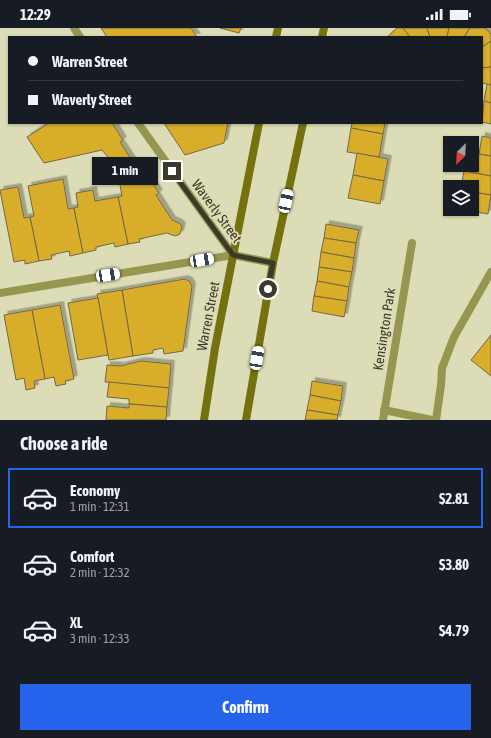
<!DOCTYPE html>
<meta charset="utf-8">
<style>
:root{--surface:#171b24;--page:#20242c;--text:#f1f3f6;--muted:#9ea1a6;--line:#363941;--accent:#2563eb}
body{margin:0;font-family:"Asap Condensed",sans-serif;background:var(--page);color:var(--text);height:100vh;display:flex;flex-direction:column;font-size:15px;white-space:nowrap}
*{box-sizing:border-box;margin:0}
p{font-size:13px;color:var(--muted)}
.icon{flex:none;width:22px;height:22px;fill:none;stroke:currentColor;stroke-width:2;stroke-linecap:round;stroke-linejoin:round}
.map{position:relative;height:392px;overflow:hidden}
.drawer{display:flex;flex-direction:column;background:var(--surface);flex:1}
.drawer>*{flex:none}
.guide{position:absolute;left:8px;top:8px;width:475px;height:88px;border-radius:0px;box-shadow:0 1px 3px #0004;display:grid;align-content:center;height:88px;padding:0 20px;background:var(--surface)}
.needle{width:26px;rotate:204deg}
.buttons{position:absolute;left:443px;top:108px;display:grid;gap:8px}
.buttons a{display:grid;place-items:center;width:36px;height:36px;border-radius:0px;background:var(--surface);box-shadow:0 1px 3px #0004;font-size:20px}
.end{position:absolute;width:18px;height:18px;margin:-9px;border:5px solid #393a2a;background:#fff;box-shadow:0 0 0 2px #fff}
.from{border-radius:50%}
.bubble{position:absolute;height:28px;border-radius:0px;background:var(--surface);box-shadow:0 1px 3px #0004;font-size:13px;font-weight:700;line-height:28px;text-align:center}
.car{position:absolute;width:12px;height:24px;margin:-12px -6px;border-radius:5px;box-shadow:0 0 3px 1px #0007;background:linear-gradient(#fff 24%,#345 0 40%,#fff 0 76%,#345 0 86%,#fff 0)}
.guide b{display:flex;align-items:center;gap:14px;height:38px;font-size:15px}
.guide b+b{border-top:1px solid var(--line)}
.guide i{width:10px;height:10px;background:var(--text)}
ul{padding:0;list-style:none}
li{display:flex;align-items:center;gap:12px;height:60px;margin:0 8px 6px;padding:0 12px;border:2px solid transparent;border-radius:0px}
li div{flex:1}
li b{display:block;font-size:15px}
li em{font-style:normal;font-weight:700}
li.current{border-color:var(--accent)}
li>.icon{width:36px;height:36px;stroke-width:1.5}
h2{padding:0 20px;font-size:18px;line-height:48px}
.action{display:flex;gap:8px;margin-top:auto;padding:8px 20px}
.action a{flex:1;height:46px;border-radius:0px;background:var(--accent);color:#fff;font-size:16px;font-weight:700;line-height:46px;text-align:center}
.status{display:flex;justify-content:space-between;align-items:center;height:28px;padding:0 20px;background:var(--surface);direction:ltr}
.status svg{height:11px;fill:currentColor}
.map>svg:first-child{display:block}
.building{fill:#d8ad29;stroke:#756846;filter:url(#shadow)}
.lines{fill:none;stroke-linecap:round;stroke-linejoin:round}
.minor{stroke:#959650;stroke-width:8}
.secondary{stroke:#73720e;stroke-width:8}
.route{stroke:#393a2a;stroke-width:5}
.labels{text-anchor:middle;dominant-baseline:central;stroke-width:3.5;stroke-linejoin:round;paint-order:stroke}
.street-label{font-size:14px;fill:#393a2a;stroke:#dcddb6}
</style>
<div class="status"><b>12:29</b><svg viewBox="0 0 49 12"><path d="M0 12V9h3v3zM5 12V6h3v6zM10 12V3h3v9zM15 12V0h3v12zM26 1h20v11H26zM47 4h2v5h-2z"/></svg></div>
<div class="map">
<svg width="491" height="392" viewBox="0 0 491 392">
<defs>
<filter id="shadow"><feDropShadow dx="3.5" dy="-3.5" stdDeviation="0" flood-color="#0004"/></filter>
</defs>
<rect width="100%" height="100%" fill="#dcddb6"/>
<!-- building -->
<g class="building">
<path d="M101,0H191L197,9H107Z"/>
<path d="M220,0H241L239,5Z"/>
<path d="M397,0H403L410,9H387Z"/>
<path d="M403,0H427L430,9H410Z"/>
<path d="M427,0H449L447,9H430Z"/>
<path d="M449,0H470L464,9H447Z"/>
<path d="M470,0H485L491,6V13L482,19V9H464Z"/>
<path d="M491,13V39L482,40V19Z"/>
<path d="M491,39V57L482,55V40Z"/>
<path d="M487,56L491,57V75L484,73Z"/>
<path d="M484,73L491,75V96L482,94Z"/>
<path d="M49,95H112L123,112L120,114L135,137L139,135L159,165L156,167L172,192L179,195L182,198L180,206L175,208L167,205L139,211L140,214L128,216L118,169L122,168L117,140L102,122L44,135L27,109Z"/>
<path d="M164,95H228L224,115L185,127Z"/>
<path d="M352,95H385L383,106L351,100Z"/>
<path d="M351,100L383,106L379,129L347,124Z"/>
<path d="M482,108L491,110V128L479,126Z"/>
<path d="M357,125L388,131L384,153L353,147Z"/>
<path d="M479,126L491,128V148L475,145Z"/>
<path d="M464,143L491,148V167L472,164V159H461Z"/>
<path d="M353,147L384,153L380,176L348,170Z"/>
<path d="M63,151L68,181L74,180L83,225L70,228L69,223L51,227L52,231L39,233L30,189L34,188L28,158Z"/>
<path d="M18,159L24,190L30,189L39,233L25,236V232L14,234L0,162Z"/>
<path d="M93,162L95,173L118,169L128,216L115,219L114,215L96,219V222L83,225L74,180L78,179L76,165Z"/>
<path d="M472,164L491,167L488,186L458,181H472Z"/>
<path d="M326,196L359,202L356,215L324,210Z"/>
<path d="M324,210L356,215L354,230L321,224Z"/>
<path d="M321,224L354,230L352,244L319,239Z"/>
<path d="M319,239L352,244L349,259L317,253Z"/>
<path d="M185,251L189,253L192,258L183,323L164,326L163,320L153,322V325L133,328L122,262Z"/>
<path d="M317,253L349,259L347,273L314,268Z"/>
<path d="M122,262L133,328L109,332L97,266Z"/>
<path d="M314,268L347,273L344,289L312,283Z"/>
<path d="M98,270L108,327L78,332L68,275Z"/>
<path d="M60,277L74,351L65,353L66,356L56,358L54,349L45,351L32,282Z"/>
<path d="M32,282L45,351L34,353L35,360L26,362L24,350L16,352L4,287Z"/>
<path d="M491,307V348L471,332Z"/>
<path d="M141,333L171,336L169,360L105,354L107,337L121,338Z"/>
<path d="M312,353L343,358L341,373L310,367Z"/>
<path d="M109,354L169,360L167,379L129,376V371L107,369Z"/>
<path d="M310,367L341,373L338,387L307,382Z"/>
<path d="M129,376L167,379L166,392H106L107,378L129,380Z"/>
<path d="M307,382L338,387L337,392H305Z"/>
</g>
<g class="lines">
<!-- minor -->
<g class="minor">
<path d="M74,0L80,9"/>
<path d="M138,95L233,227"/>
<path d="M0,265L233,227L273,235"/>
<path d="M384,382L432,392"/>
<path d="M383,392L412,215"/>
<path d="M436,392L441,357L442,340L454,309L491,244"/>
</g>
<!-- secondary -->
<g class="secondary">
<path d="M276,9L278,0"/>
<path d="M322,9L324,0"/>
<path d="M204,392L215,320L259,95"/>
<path d="M246,392L273,235L303,95"/>
</g>
</g>
<g class="lines">
<!-- route -->
<path class="route" d="M172,143L233,227L273,235L268,261"/>
</g>
<g class="labels">
<!-- street labels -->
<g class="street-label">
<text transform="translate(217 183) rotate(54)">Waverly Street</text>
<text transform="translate(208 288) rotate(-79)">Warren Street</text>
<text transform="translate(384 301) rotate(-81)">Kensington Park</text>
</g>
</g>
</svg>
<div class="buttons">
<a><svg class="needle" viewBox="-14 -14 28 28"><path d="M0-13l5 13h-10z" fill="#e53935"/><path d="M0 13l5-13h-10z" fill="#9ea1a6"/></svg></a>
<a><svg class="icon" aria-label="layers" viewBox="0 0 24 24"><path d="M12 4l9 5-9 5-9-5zM3 14l9 5 9-5"/></svg></a>
</div>
<i class="end from" style="left:268px;top:261px"></i>
<i class="end" style="left:172px;top:143px"></i>
<div class="bubble" style="left:92px;top:129px;width:66px">1 min</div>
<i class="car" style="left:286px;top:173px;rotate:12deg"></i>
<i class="car" style="left:202px;top:232px;rotate:81deg"></i>
<i class="car" style="left:108px;top:247px;rotate:81deg"></i>
<i class="car" style="left:257px;top:330px;rotate:10deg"></i>
<div class="guide">
<b><i class="from"></i>Warren Street</b>
<b><i></i>Waverly Street</b>
</div>
</div>
<section class="drawer">
<h2>Choose a ride</h2>
<ul>
<li class="current"><svg class="icon" aria-label="car" viewBox="0 0 24 24"><path d="M5 17H2v-5l4-1 3-4h7l3 4 3 1v5h-3M9 17h6M6 11h13"/><circle cx="7" cy="17" r="2"/><circle cx="17" cy="17" r="2"/></svg><div><b>Economy</b><p>1 min · 12:31</p></div><em>$2.81</em></li>
<li><svg class="icon" aria-label="car" viewBox="0 0 24 24"><path d="M5 17H2v-5l4-1 3-4h7l3 4 3 1v5h-3M9 17h6M6 11h13"/><circle cx="7" cy="17" r="2"/><circle cx="17" cy="17" r="2"/></svg><div><b>Comfort</b><p>2 min · 12:32</p></div><em>$3.80</em></li>
<li><svg class="icon" aria-label="car" viewBox="0 0 24 24"><path d="M5 17H2v-5l4-1 3-4h7l3 4 3 1v5h-3M9 17h6M6 11h13"/><circle cx="7" cy="17" r="2"/><circle cx="17" cy="17" r="2"/></svg><div><b>XL</b><p>3 min · 12:33</p></div><em>$4.79</em></li>
</ul>
<div class="action"><a>Confirm</a></div>
</section>
